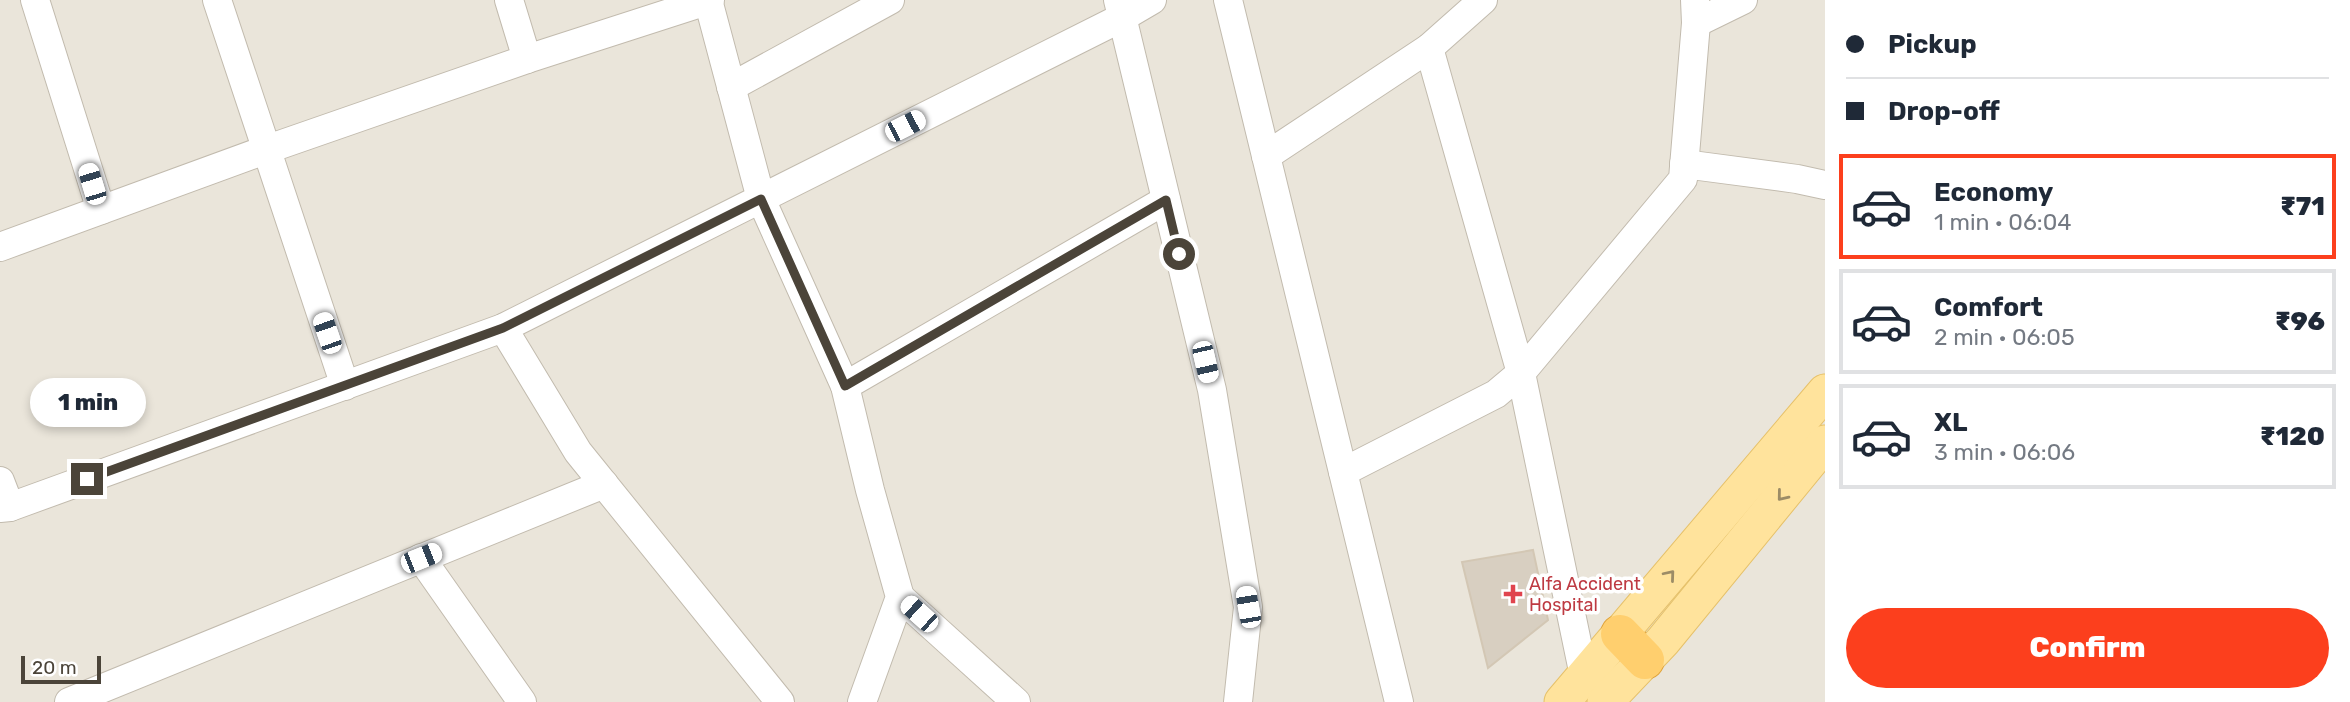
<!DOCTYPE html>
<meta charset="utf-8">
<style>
:root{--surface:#fff;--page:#f2f2f3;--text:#1f2937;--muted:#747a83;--line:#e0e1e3;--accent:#fc3f1d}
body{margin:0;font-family:Rubik,sans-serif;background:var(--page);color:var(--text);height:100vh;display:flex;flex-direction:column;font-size:26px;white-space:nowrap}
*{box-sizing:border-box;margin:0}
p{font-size:23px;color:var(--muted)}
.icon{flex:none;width:38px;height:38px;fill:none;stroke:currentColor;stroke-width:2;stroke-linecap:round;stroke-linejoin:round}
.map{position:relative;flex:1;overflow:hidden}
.panel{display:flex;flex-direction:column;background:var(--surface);width:525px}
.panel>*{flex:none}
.banner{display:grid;align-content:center;height:154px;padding:0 21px;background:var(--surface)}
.scale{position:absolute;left:21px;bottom:18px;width:80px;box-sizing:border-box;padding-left:7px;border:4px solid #4b4439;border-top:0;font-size:19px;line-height:24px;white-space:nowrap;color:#4b4439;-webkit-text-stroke:5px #fff;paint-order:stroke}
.end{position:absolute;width:32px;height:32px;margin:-16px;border:9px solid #4b4439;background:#fff;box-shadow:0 0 0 4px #fff}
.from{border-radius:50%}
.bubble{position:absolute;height:49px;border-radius:24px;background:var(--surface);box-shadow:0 4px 10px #0003;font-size:23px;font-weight:800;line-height:49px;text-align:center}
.car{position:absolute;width:21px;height:42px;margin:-21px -10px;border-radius:9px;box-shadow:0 0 5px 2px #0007;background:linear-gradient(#fff 24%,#345 0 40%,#fff 0 76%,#345 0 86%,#fff 0)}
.banner b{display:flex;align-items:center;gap:24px;height:66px;font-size:26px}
.banner b+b{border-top:2px solid var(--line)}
.banner i{width:18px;height:18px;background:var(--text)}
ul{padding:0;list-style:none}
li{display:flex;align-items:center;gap:21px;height:105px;margin:0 14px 10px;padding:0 7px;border:4px solid var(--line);border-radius:0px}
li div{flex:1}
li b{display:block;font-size:26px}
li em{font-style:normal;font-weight:800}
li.on{border-color:var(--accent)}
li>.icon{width:63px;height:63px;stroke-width:1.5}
.button{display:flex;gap:14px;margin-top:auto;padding:14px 21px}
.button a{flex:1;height:80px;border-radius:42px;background:var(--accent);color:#fff;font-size:28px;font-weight:800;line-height:80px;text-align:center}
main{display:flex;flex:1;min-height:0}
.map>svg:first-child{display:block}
.residential{fill:#eae5da}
.building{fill:#d8cfc1;stroke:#d3c7b4;stroke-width:2}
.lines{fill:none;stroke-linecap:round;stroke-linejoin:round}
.minor-casing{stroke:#c2bbae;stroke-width:30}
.major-casing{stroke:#e6c16a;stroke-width:37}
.highway-casing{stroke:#e0a43c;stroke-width:40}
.minor{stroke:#fff;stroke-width:28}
.major{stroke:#ffe39c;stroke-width:35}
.highway{stroke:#ffcf6e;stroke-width:38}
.oneway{stroke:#9c8c66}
.route{stroke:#4b4439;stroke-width:9}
.health-dot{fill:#e0444e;stroke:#fff;stroke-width:2.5}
.labels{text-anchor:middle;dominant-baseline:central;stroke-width:7;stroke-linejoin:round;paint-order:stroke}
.health-label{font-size:18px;fill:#be3a42;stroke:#fff;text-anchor:start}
</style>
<main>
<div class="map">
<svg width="1825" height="702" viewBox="0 0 1825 702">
<rect width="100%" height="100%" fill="#f6f3ec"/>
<!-- residential -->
<rect class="residential" x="0" y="0" width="1825" height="702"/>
<!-- building -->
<path class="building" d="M1533,550L1548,620L1488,668L1462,562Z"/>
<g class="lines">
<defs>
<g id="minor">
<path d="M35,0L101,210"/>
<path d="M217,0L345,386"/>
<path d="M509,0L527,59"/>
<path d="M708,0L761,199L845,386L870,490L900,597L862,702"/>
<path d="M1118,0L1212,390L1248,607L1238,702"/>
<path d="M1228,0L1399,702"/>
<path d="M1696,23L1743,0"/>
<path d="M1429,48L1483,0"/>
<path d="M731,87L890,0"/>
<path d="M1266,156L1429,48L1521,373L1584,676"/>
<path d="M1684,164L1797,179L1825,185"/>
<path d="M0,247L265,150L527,59L710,0"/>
<path d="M503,328L578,452L780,702"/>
<path d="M845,386L1166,200"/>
<path d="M1343,472L1496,394L1521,373L1683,179L1696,23L1695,0"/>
<path d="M0,481L10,507"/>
<path d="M0,508L10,507L503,328L1123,17L1152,0"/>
<path d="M421,558L522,702"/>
<path d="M900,597L1016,702"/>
<path d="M69,702L604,484"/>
</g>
<g id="major">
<path d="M1562,702L1825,392"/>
<path d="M1605,702L1663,641L1825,443"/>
</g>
<path id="highway" d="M1620,634L1645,660"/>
</defs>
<!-- minor casing -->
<use href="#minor" class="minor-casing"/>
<!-- major casing -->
<use href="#major" class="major-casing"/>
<!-- highway casing -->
<use href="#highway" class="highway-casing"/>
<!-- minor -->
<use href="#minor" class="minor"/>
<!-- major -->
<use href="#major" class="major"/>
<!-- highway -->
<use href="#highway" class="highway"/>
</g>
<!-- one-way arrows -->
<defs><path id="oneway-chevron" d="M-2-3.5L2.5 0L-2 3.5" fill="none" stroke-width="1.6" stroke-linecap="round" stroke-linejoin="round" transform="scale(1.75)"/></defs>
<g class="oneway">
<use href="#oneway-chevron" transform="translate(1782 496) rotate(129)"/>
<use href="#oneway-chevron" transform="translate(1670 575) rotate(-50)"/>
</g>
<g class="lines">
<!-- route -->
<path class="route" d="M87,479L503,328L761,199L845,386L1166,200L1179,254"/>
</g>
<!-- markers -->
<path class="health-dot" d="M1509.5 583.5h7v7h7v7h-7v7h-7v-7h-7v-7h7z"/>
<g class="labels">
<!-- health labels -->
<g class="health-label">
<text x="1529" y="584">Alfa Accident<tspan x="1529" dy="21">Hospital</tspan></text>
</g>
</g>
</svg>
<div class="scale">20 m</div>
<i class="end from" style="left:1179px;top:254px"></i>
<i class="end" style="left:87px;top:479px"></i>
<div class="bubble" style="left:30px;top:378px;width:116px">1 min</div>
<i class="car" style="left:905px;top:126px;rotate:63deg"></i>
<i class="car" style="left:92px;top:184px;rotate:343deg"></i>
<i class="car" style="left:327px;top:333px;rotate:341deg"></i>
<i class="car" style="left:1205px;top:362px;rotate:167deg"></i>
<i class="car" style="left:421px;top:558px;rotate:68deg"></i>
<i class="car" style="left:1248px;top:607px;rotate:350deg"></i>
<i class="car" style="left:919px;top:614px;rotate:312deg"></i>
</div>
<section class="panel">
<div class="banner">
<b><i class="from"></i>Pickup</b>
<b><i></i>Drop-off</b>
</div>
<ul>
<li class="on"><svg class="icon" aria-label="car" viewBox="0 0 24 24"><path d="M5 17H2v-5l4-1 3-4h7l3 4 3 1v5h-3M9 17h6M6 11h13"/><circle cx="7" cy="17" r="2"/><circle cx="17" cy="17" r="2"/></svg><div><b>Economy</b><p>1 min · 06:04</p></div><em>₹71</em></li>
<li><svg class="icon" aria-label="car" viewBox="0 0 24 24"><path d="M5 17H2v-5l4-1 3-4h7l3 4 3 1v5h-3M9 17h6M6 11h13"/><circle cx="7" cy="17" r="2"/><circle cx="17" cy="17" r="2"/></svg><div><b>Comfort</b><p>2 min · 06:05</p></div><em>₹96</em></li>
<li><svg class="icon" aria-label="car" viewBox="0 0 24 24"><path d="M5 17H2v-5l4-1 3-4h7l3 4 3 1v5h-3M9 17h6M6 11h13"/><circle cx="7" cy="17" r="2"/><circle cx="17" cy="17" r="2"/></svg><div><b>XL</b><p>3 min · 06:06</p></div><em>₹120</em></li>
</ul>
<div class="button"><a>Confirm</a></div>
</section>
</main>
